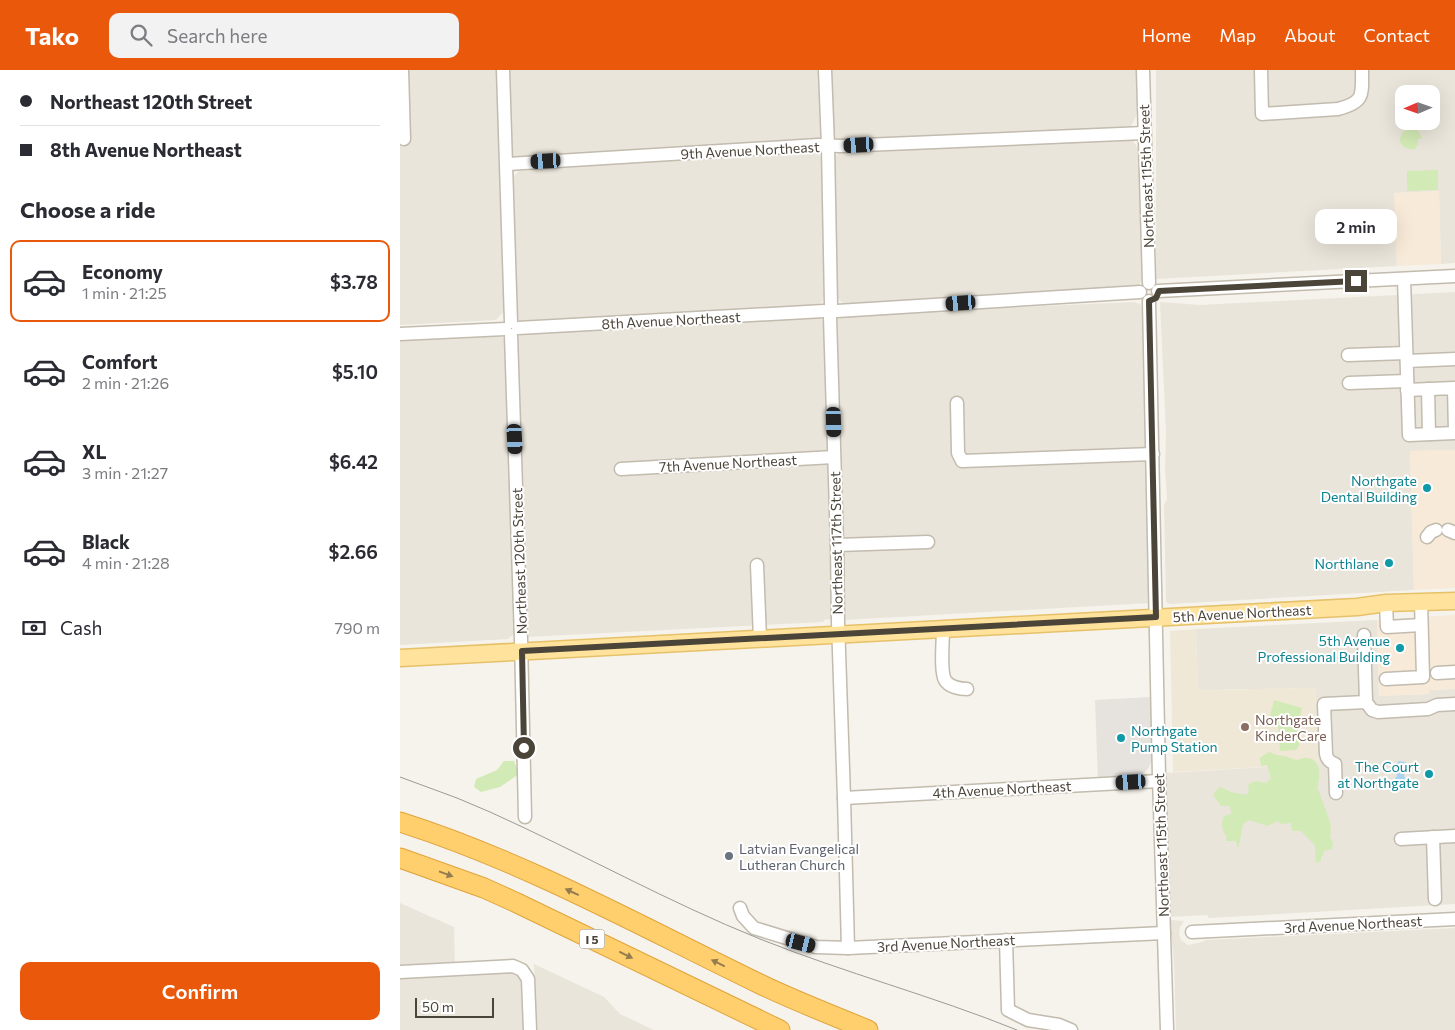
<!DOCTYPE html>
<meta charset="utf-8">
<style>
:root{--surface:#fff;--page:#f2f2f3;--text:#2b2b33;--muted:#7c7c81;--line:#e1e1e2;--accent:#ea580c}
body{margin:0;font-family:Commissioner,sans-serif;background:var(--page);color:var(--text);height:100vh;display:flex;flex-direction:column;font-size:19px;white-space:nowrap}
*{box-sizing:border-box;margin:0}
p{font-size:16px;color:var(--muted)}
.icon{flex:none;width:28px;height:28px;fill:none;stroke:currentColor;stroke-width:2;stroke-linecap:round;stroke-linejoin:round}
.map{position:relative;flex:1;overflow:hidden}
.panel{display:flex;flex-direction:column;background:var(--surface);width:400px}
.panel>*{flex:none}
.top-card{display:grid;align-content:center;height:110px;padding:0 20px;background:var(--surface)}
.needle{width:32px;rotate:268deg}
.fabs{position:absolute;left:995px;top:15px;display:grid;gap:10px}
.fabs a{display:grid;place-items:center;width:45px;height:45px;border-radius:10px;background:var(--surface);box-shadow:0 5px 20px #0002;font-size:25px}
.scale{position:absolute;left:15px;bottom:12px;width:79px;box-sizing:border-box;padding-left:5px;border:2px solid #4b4439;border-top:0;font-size:14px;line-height:18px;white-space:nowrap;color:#4b4439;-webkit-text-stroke:4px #fff;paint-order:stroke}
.end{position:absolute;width:22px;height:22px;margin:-11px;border:6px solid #4b4439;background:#fff;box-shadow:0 0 0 2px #fff}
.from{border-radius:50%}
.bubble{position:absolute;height:35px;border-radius:10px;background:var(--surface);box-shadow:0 5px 20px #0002;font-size:16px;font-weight:600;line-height:35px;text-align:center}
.car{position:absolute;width:15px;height:30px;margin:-15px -8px;border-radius:6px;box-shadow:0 0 4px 1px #0007;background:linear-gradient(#222 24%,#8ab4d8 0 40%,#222 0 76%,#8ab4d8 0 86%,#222 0)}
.top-card b{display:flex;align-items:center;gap:18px;height:48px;font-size:19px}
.top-card b+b{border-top:1px solid var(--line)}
.top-card i{width:12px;height:12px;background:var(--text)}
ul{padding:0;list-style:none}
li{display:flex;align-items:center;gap:15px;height:82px;margin:0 10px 8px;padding:0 10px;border:2px solid transparent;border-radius:10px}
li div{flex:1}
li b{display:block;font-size:19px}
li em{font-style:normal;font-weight:600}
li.on{border-color:var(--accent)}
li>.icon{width:45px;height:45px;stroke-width:1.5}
h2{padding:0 20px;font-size:22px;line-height:60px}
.pay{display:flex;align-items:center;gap:12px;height:55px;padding:0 20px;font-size:19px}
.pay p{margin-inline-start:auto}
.primary-button{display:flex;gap:10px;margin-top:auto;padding:10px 20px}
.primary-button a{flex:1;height:58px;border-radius:10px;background:var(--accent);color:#fff;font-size:20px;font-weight:600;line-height:58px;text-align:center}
header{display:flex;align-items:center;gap:30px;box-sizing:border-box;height:70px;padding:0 25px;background:var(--accent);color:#fff}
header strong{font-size:24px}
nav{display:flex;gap:28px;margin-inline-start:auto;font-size:18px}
.search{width:350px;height:45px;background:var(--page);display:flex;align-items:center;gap:12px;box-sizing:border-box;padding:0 18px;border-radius:10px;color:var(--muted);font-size:19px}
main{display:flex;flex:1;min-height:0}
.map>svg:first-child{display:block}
.residential{fill:#eae5da;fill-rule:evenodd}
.commercial{fill:#f7ead8}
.industrial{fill:#e6e2dd}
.education{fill:#efe8d6}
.green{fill:#d2eab5}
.parking{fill:#e5e3e0}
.water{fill:#a9d4f2}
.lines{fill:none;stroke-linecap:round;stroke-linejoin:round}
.minor-casing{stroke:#c2bbae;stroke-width:15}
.major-casing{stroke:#e6c16a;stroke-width:19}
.highway-casing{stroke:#e0a43c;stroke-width:21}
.minor{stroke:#fff;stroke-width:12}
.major{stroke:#ffe39c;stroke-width:16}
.highway{stroke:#ffcf6e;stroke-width:19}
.tram{stroke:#9a9a9a;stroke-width:1}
.oneway{fill:#937c4e}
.route{stroke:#4b4439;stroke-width:6}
.culture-dot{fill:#0f9aa8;stroke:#fff;stroke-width:2}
.education-dot{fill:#8d6e63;stroke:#fff;stroke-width:2}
.worship-dot{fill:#6b7280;stroke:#fff;stroke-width:2}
.labels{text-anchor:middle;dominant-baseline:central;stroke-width:4;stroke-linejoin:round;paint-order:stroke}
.shield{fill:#fff;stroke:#817c74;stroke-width:1}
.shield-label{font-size:12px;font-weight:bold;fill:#4b4439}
.street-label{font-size:14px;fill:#4b4439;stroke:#fff}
.culture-label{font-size:14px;fill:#0d838f;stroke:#fff;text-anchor:end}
.education-label{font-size:14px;fill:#785e54;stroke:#fff;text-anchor:start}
.worship-label{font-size:14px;fill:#5b616d;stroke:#fff;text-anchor:start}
</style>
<header>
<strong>Tako</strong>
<div class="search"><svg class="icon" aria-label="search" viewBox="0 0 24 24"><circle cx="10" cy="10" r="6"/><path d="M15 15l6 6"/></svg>Search here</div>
<nav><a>Home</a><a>Map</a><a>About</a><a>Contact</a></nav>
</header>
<main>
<section class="panel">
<div class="top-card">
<b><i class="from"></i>Northeast 120th Street</b>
<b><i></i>8th Avenue Northeast</b>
</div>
<h2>Choose a ride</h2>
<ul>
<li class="on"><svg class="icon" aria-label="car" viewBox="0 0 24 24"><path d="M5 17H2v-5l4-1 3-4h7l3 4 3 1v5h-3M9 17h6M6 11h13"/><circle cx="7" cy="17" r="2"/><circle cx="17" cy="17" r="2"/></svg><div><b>Economy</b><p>1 min · 21:25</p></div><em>$3.78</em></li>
<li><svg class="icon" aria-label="car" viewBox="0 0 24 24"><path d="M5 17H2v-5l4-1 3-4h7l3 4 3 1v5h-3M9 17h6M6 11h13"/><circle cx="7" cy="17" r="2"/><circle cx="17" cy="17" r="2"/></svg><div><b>Comfort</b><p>2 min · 21:26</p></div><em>$5.10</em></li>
<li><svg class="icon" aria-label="car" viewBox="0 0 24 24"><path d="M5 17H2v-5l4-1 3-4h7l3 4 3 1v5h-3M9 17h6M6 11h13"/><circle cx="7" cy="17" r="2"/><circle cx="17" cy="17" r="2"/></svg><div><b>XL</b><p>3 min · 21:27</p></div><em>$6.42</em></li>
<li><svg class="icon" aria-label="car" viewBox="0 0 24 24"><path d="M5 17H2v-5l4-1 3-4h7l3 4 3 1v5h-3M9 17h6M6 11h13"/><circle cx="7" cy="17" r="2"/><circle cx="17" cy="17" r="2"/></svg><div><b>Black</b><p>4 min · 21:28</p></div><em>$2.66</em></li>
</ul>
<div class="pay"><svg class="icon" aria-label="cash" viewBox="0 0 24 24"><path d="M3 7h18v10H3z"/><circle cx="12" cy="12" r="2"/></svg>Cash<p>790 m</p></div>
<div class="primary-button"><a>Confirm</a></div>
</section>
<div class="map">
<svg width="1055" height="960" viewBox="0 0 1055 960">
<rect width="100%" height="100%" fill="#f6f3ec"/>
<!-- residential -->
<g class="residential">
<path d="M0,0H97L104,241L96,250L0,255Z"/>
<path d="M109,0H418L421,67L416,70L115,90L112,85L111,73Z"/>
<path d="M429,0H736L738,39L735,49L731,56L722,59L437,71L433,69Z"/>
<path d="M756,0H1055V193L1041,194L1039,121L995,123L997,196L756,209ZM1004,24H1031V51H1004Z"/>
<path d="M721,68L733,71L737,77L740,84L745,204L741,212L736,218L448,234L443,233L439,230L436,224L433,92L435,86L440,82Z"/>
<path d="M412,80L417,82L421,87L424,226L422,232L416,236L121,252L118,249L115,240L111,113L113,107L119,101Z"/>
<path d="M1055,222V380L1010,381L1014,520L770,534L766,532L764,435L767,429L765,399L766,362L760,232L800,235Z"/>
<path d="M734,232L740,234L743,239L744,247L750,533L444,550L436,251L440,248L448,245Z"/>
<path d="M417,247L421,248L425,255L431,548L430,550L426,549L423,552L126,567L117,270L119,266L123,263Z"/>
<path d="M98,265L103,267L106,273L114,564L108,569L0,575V270Z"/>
<path d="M977,550L979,626L1028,624L1029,620L1055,619V834L809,848L807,845L770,847L765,703L919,694L915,618L798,620L796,559Z"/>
<path d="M0,833L54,857L55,894L0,896Z"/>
<path d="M770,850L784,851L780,857L779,864L781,870L788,875L802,872L806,870L1055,858V960H776L774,893Z"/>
<path d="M134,894L204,927L220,944L254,960H136Z"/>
<path d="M111,901L116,902L121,908L122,915L124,960H0V906Z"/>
</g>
<!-- commercial -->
<g class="commercial">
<path d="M1039,121L1041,194L997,196L994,123Z"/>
<path d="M1055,380V518L1014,520L1010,381Z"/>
<path d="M1055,545V619L1029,620V624L979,626L977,550Z"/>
</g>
<!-- industrial -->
<path class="industrial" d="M751,627L752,685V690L748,699L741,705L732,708L698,711L695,630Z"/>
<!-- education -->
<path class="education" d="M796,559L798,620L915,618L919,694L773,702L770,561Z"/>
<!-- green -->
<g class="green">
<path d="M1009,58C1016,58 1020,61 1022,69H1018V74L1015,79C999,81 994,65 1009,58Z"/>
<path d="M1038,100V120L1007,121V101Z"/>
<path d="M874,630L902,638L898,654L899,676L896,680L880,681L878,654L870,646Z"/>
<path d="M869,682C875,685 878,685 884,686C888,687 892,689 896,690C900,690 904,687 908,688C922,690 920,708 917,718C921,725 922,731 925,738C928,747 933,756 930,766L933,773L932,779L924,781L923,785L921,787V791L916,793L915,775L901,761H892L891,753L881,754L877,751L868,756L849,750L843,754L839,776L837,777L836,771H826L827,767C821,760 821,754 824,746L831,744L830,736H821L813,725L819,717C825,718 829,722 835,723C839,724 842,723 847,725L849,720L848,714L856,711L866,713L871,708L867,695L861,696L860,688Z"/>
<path d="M104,691H114L119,704L100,717L81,722L74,717L76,709L97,700Z"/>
</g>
<!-- parking -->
<path class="parking" d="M948,528V531L811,538L795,536Z"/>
<!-- water -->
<path class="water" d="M999,691L1005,692L1008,697L1004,705L1007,715L1005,717H1000L995,709L997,706L996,703L997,699L995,695Z"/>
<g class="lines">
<defs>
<g id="minor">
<path d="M2,0L4,69"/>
<path d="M103,0L111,252"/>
<path d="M425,0L428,76L431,235"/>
<path d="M743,0L749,213"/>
<path d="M861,0L862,44L938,39C965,32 962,25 962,0"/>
<path d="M107,94L418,75L440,76L744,63"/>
<path d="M1004,209L1009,365L1055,363"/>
<path d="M758,221L1055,206"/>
<path d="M749,231L759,707L767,960"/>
<path d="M437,241L740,222"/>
<path d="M430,247L437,475L438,552L444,728L448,878"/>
<path d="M118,258L424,241"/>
<path d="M0,264L105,259"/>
<path d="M111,265L121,570L125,747"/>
<path d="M948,285L1006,283"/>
<path d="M1007,291L1055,289"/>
<path d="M949,313L1007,311"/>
<path d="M1028,319L1029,364"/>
<path d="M1007,320L1054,318L1055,362"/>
<path d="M557,333L558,383L562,391L753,384"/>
<path d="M221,399L434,387"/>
<path d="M1048,460L1055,463"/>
<path d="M1027,467L1031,462L1036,460"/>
<path d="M437,475L528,472"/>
<path d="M357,495L360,569"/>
<path d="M986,533L987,557L1021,555"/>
<path d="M543,559C543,571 540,601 545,610C549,617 560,619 567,619"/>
<path d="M964,565L966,632L972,640L978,642L1028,639L1037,635L1055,634"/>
<path d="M1037,603L1055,602"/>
<path d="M986,609L1023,607L1021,531"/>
<path d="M936,723L935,694C930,692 927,690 926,684L924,634L966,632"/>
<path d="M444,728L759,711"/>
<path d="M1033,767L1035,829"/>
<path d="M1001,769L1055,766"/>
<path d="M340,838L343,846L354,858L416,877L448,878L764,863"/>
<path d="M792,862L1055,849"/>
<path d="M606,870L608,940L628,950L659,955L671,960"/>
<path d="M0,902L113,896L122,900L128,909L130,960"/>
</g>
<path id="major" d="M0,588L957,537L986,533L1055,531"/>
<g id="highway">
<path d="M0,752C126,792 242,857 360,914C395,931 432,945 468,960"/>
<path d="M0,788L84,818L115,832L380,960"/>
</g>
</defs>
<!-- minor casing -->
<use href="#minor" class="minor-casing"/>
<!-- major casing -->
<use href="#major" class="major-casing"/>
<!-- highway casing -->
<use href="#highway" class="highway-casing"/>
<!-- minor -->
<use href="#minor" class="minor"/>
<!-- major -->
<use href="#major" class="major"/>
<!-- highway -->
<use href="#highway" class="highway"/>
<!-- tram -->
<path class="tram" d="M0,707L57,728L90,742C181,783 268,832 360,869C445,903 533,926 617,960"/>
</g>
<!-- one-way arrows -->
<defs><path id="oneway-solid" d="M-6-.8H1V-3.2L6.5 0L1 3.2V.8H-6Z" transform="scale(1.25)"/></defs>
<g class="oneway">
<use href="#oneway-solid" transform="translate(46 804) rotate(20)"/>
<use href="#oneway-solid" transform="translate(172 822) rotate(-155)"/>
<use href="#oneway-solid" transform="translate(226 885) rotate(26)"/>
<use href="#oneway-solid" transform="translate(318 893) rotate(-154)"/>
</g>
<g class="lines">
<!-- route -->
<path class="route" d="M124,678L122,581L756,547L749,231L756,228L759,221L956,211"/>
</g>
<!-- markers -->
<g class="culture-dot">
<circle cx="1027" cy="418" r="5"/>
<circle cx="989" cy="493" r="5"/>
<circle cx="1000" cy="578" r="5"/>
<circle cx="721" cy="668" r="5"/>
<circle cx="1029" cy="704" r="5"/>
</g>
<circle class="education-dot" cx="845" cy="657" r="5"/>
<circle class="worship-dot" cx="329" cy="786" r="5"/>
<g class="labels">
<!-- shield labels -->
<rect class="shield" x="179.5" y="859.5" width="25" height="19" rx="4"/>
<g class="shield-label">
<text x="192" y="869">I 5</text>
</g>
<!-- street labels -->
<g class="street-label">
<text transform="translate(350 80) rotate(-3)">9th Avenue Northeast</text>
<text transform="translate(746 106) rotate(-92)">Northeast 115th Street</text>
<text transform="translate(271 250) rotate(-3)">8th Avenue Northeast</text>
<text transform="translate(328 393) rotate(-3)">7th Avenue Northeast</text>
<text transform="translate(436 473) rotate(-91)">Northeast 117th Street</text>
<text transform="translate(119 491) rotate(-92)">Northeast 120th Street</text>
<text transform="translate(842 543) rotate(-3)">5th Avenue Northeast</text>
<text transform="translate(602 719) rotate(-3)">4th Avenue Northeast</text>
<text transform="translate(761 775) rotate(-92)">Northeast 115th Street</text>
<text transform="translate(953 854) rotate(-3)">3rd Avenue Northeast</text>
<text transform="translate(546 873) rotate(-3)">3rd Avenue Northeast</text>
</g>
<!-- culture labels -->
<g class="culture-label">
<text x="1017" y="410">Northgate<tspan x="1017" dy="16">Dental Building</tspan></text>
<text x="979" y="493">Northlane</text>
<text x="990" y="570">5th Avenue<tspan x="990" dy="16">Professional Building</tspan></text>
<text x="731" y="660" text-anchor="start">Northgate<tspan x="731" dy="16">Pump Station</tspan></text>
<text x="1019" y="696">The Court<tspan x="1019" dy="16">at Northgate</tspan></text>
</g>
<!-- education labels -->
<g class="education-label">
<text x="855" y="649">Northgate<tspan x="855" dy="16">KinderCare</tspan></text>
</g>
<!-- worship labels -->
<g class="worship-label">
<text x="339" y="778">Latvian Evangelical<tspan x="339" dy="16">Lutheran Church</tspan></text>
</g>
</g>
</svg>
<div class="fabs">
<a><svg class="needle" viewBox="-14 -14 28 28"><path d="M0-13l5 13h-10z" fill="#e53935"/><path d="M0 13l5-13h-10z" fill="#7c7c81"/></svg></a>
</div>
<div class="scale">50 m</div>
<i class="end from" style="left:124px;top:678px"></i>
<i class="end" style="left:956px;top:211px"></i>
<div class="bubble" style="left:915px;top:139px;width:82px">2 min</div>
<i class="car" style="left:459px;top:75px;rotate:267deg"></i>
<i class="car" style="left:146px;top:91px;rotate:267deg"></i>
<i class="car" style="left:561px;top:233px;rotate:266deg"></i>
<i class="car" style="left:434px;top:352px;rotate:178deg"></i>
<i class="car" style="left:115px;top:369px;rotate:177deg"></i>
<i class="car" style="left:731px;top:712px;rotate:267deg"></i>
<i class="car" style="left:401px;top:873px;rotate:104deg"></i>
</div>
</main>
